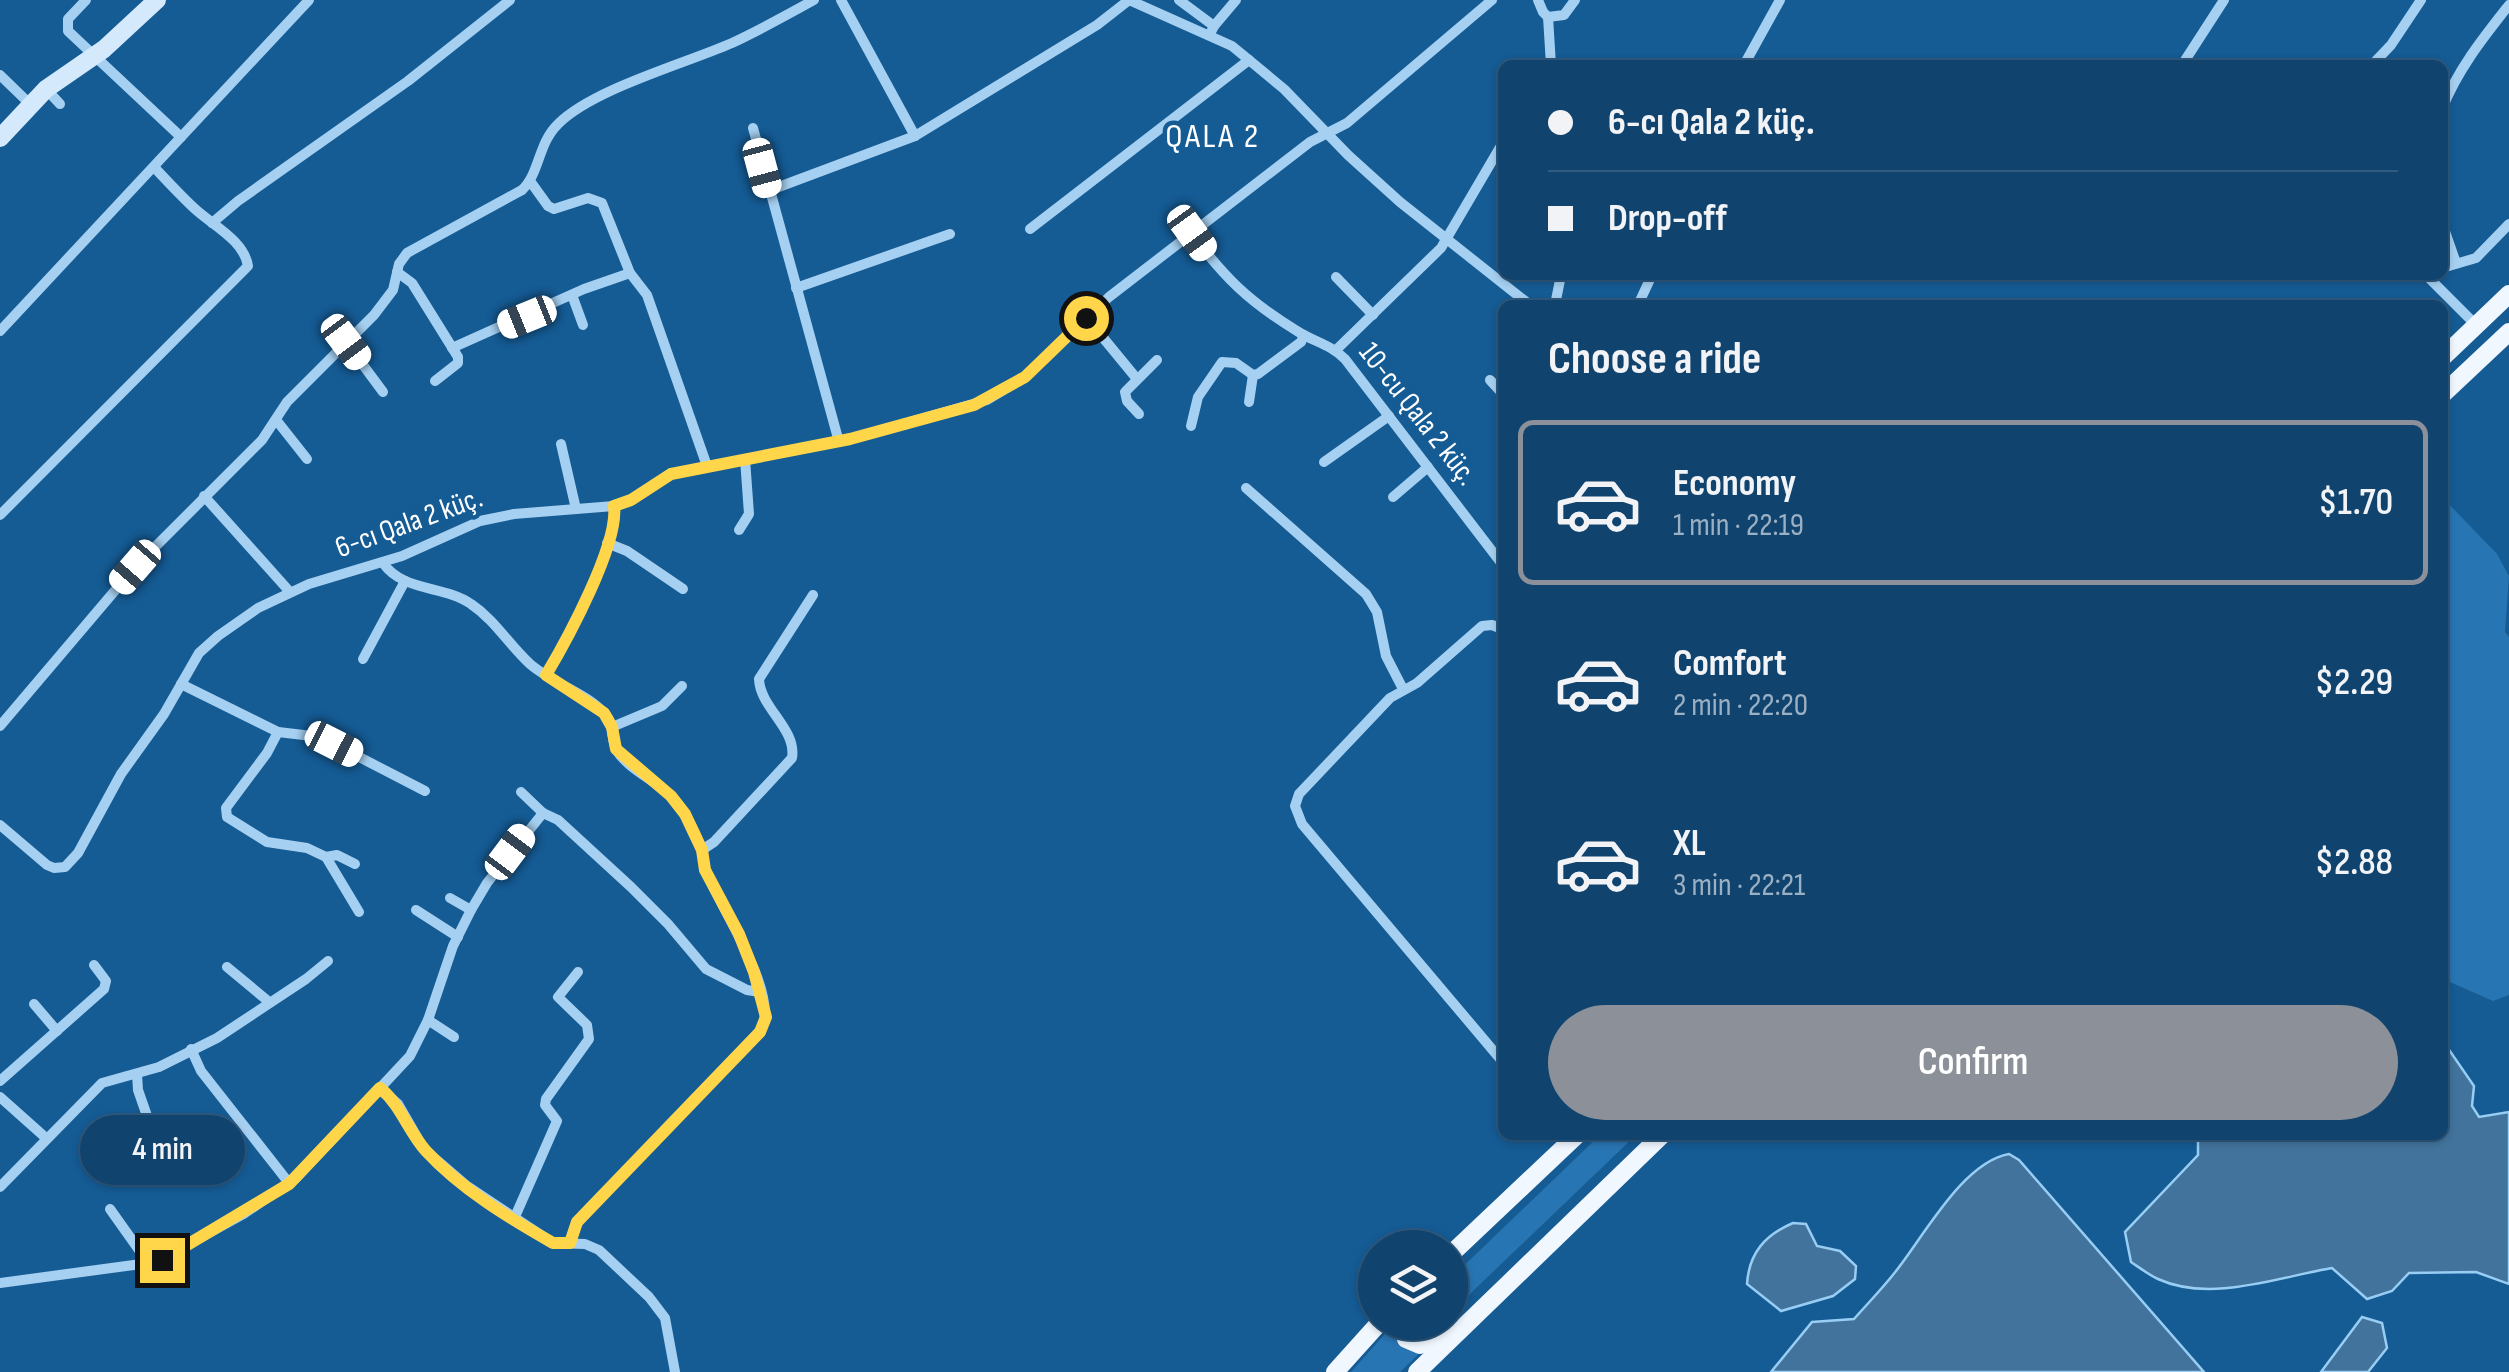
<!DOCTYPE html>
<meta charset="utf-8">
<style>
:root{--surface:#10446f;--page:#194b74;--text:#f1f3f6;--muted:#9cb0c3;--line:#305c82;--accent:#8c9099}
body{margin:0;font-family:"Sofia Sans Condensed",sans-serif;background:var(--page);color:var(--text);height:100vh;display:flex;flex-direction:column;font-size:38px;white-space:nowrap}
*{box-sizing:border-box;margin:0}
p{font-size:32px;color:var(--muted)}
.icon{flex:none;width:55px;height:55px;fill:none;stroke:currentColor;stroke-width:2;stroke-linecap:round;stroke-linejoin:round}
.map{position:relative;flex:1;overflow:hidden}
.details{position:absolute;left:1498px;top:300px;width:950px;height:840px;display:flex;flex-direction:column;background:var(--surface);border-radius:15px;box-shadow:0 2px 8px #0004,0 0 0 2px var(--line)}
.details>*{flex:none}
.guide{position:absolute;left:1498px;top:60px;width:950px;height:220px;border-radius:15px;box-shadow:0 2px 8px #0004,0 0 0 2px var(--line);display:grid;align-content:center;height:220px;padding:0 50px;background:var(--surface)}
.controls{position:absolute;left:1358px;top:1230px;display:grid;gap:20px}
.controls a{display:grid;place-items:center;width:110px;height:110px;border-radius:50%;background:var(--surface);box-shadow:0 2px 8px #0004,0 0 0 2px var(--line);font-size:50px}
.end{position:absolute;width:45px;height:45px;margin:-22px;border:12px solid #ffd54a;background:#111;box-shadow:0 0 0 5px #111}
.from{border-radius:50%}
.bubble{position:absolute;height:70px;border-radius:35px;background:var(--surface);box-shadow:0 2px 8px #0004,0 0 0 2px var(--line);font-size:32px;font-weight:600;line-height:70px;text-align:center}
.car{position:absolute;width:30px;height:60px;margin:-30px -15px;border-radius:12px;box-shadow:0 0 8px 2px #0007;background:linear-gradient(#fff 24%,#345 0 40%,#fff 0 76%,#345 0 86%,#fff 0)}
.guide b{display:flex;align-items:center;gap:35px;height:95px;font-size:38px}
.guide b+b{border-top:2px solid var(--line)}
.guide i{width:25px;height:25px;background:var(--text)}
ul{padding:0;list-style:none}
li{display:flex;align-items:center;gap:30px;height:165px;margin:0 20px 15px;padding:0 30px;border:5px solid transparent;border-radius:15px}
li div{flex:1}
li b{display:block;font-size:38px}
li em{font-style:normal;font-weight:600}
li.current{border-color:var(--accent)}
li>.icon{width:90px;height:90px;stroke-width:1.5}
h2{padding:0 50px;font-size:45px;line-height:120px}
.cta{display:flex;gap:20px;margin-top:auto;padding:20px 50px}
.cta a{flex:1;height:115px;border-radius:60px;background:var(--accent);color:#fff;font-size:40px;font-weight:600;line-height:115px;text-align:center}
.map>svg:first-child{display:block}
.green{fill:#2875b3}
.water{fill:#42739c;stroke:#98cdf4;stroke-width:2.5}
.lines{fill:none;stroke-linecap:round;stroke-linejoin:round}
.street{stroke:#a6d0f1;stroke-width:10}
.secondary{stroke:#d4eafc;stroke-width:18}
.primary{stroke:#f0f7ff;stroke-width:18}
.route{stroke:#ffd54a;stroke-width:12}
.labels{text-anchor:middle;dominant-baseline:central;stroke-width:9;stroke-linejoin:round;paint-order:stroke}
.street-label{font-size:30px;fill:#fff;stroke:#155b94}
.quarter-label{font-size:35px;letter-spacing:2.5px;fill:#fff;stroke:#155b94}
</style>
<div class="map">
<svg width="2509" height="1372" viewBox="0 0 2509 1372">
<rect width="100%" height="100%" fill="#155b94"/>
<!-- green -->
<g class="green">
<path d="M2443,498L2497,554L2509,576L2505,632L2509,637V995L2493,1001L2443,979Z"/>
<path d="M1600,1135H1636L1450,1313V1279Z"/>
<path d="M1393,1325L1399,1344L1420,1353L1400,1372H1351Z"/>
</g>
<!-- water -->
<g class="water">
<path d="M2443,1041L2474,1086L2472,1106L2479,1117L2509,1112V1284L2476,1272L2409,1273L2392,1291L2367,1299L2332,1268C2279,1277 2210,1303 2158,1279C2149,1275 2140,1268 2131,1262L2125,1232L2198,1155V1135H2442Z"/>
<path d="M2009,1154L2019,1160L2204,1372H1771L1812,1322L1854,1319C1868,1303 1883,1288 1896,1271C1924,1236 1963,1162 2009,1154Z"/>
<path d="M1793,1223L1806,1224L1817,1246L1840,1251L1856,1266L1855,1279L1833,1296L1781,1311L1747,1284C1749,1253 1765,1235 1793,1223Z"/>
<path d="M2362,1317L2382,1323L2387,1348L2368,1372H2321Z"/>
</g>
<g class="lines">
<!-- street -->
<g class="street">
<path d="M86,0L68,19V31L181,137"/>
<path d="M841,0L915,136"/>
<path d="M1129,0L1232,46L1284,89L1348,155L1400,202L1530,305"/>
<path d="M1179,0L1214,26L1210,34"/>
<path d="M1538,0L1543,12L1548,17L1564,15L1575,0"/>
<path d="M1548,17L1551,65"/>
<path d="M1214,26L1236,0"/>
<path d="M1744,65L1780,0"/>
<path d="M2182,65L2224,0"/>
<path d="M2372,65L2391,45L2421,0"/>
<path d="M0,75L31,105"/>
<path d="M46,89L60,104"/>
<path d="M2442,109C2458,69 2483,38 2509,5"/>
<path d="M753,128L839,442"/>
<path d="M530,181L548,206L554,209L588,198L602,203L630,273L647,295L707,466"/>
<path d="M768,191L915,136L1097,25L1129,0"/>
<path d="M212,223L238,201L408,81L510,0"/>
<path d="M2442,223L2456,263"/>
<path d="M1030,229L1249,60"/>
<path d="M1191,233C1225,278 1248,301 1297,331C1314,342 1330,344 1345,359L1502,564"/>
<path d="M2442,268L2476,258L2509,224"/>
<path d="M397,272L412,283L458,357V363L435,381"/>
<path d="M2426,275L2477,326"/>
<path d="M1336,277L1373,315"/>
<path d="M796,288L950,234"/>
<path d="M572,295L583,325"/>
<path d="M1555,305L1561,275"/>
<path d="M1638,305L1652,275"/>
<path d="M1086,317L1137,379"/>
<path d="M0,331L309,0"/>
<path d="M346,342L383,392"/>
<path d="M452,348L584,289L630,273"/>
<path d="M1336,350L1441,248L1502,144"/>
<path d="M1490,380L1502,393"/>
<path d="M1249,402L1253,375"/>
<path d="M1139,414L1127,401L1125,392L1157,360"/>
<path d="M277,421L307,459"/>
<path d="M1191,426L1198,397L1222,362L1236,363L1253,375L1258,374L1301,342L1304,335"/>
<path d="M561,444L576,509"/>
<path d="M1324,462L1389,416"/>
<path d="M1246,488L1366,594L1377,612L1386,656L1403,689"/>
<path d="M204,496L290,592"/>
<path d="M1393,497L1428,467"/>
<path d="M0,515L248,266C244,240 212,225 194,208C180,195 167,181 154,167"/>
<path d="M739,530L749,514L745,459"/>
<path d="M607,543L627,551L683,589"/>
<path d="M383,563C403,592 444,585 471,604C495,620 509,645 530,664C553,684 586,692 606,715C615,726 610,740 617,751C631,772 659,781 675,801C686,813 695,832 701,848C704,855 703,863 706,870C718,906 783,996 760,1032L577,1222L570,1243"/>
<path d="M1502,629L1492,625L1482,626L1417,683L1390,698L1299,794L1295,806L1302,824L1502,1061"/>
<path d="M363,659L405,581"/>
<path d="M546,675C567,640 619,545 614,506"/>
<path d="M181,684L278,732L312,736L334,744L425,791"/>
<path d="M0,726L135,567L262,440L287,402L374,315L393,290L399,264L407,253L522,190C540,173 538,143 558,124C593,89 684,64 732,43C760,30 787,15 814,0"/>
<path d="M612,727L662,706L682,686"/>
<path d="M278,732L267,753L226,808L227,817L267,842L307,848L326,857L359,912"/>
<path d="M521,792L543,813"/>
<path d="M0,825L47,865L54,868L65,867L78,853L121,774L164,714L199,653L218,636L258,608L309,584L402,556L480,521L514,514L614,506L631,500L671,474L850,439L987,400L1025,377L1109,297L1310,142L1347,123L1492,0"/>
<path d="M702,850L714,842L792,758C797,729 760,708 759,679L813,595"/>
<path d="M326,857L337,855L355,864"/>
<path d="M450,898L471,910"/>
<path d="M416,910L458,937"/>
<path d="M227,967L268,1001"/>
<path d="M34,1004L57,1031"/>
<path d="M428,1020L454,1037"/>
<path d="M191,1049L201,1071L289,1183"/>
<path d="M137,1074L138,1090L154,1136"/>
<path d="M0,1081L104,989L106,981L94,965"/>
<path d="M380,1088L398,1104L424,1149L467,1186L553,1243L585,1244L599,1250L649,1297L665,1318L675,1372"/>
<path d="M0,1097L46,1138"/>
<path d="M0,1187L102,1083L159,1067L217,1038L306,979L328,961"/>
<path d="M110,1209L149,1264"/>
<path d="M514,1219L557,1121L545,1105L546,1099L589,1039L587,1025L558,997L578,972"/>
<path d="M0,1283L156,1262L245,1213L296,1178L410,1056L428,1020L453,946L471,910L487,883L543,813L558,820L631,887L668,924L706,969L747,990L760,992"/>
</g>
<!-- secondary -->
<path class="secondary" d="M0,138L46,89L104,49L157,0"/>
<!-- primary -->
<g class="primary">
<path d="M2442,358L2509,294"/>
<path d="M2442,395L2509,332"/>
<path d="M1450,1255L1577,1135"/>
<path d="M1402,1322L1406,1339L1420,1345L1448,1331"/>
<path d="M1335,1372L1380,1322"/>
<path d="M1417,1372L1662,1135"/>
</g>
</g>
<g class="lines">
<!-- route -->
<path class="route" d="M162,1260L289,1184L380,1088C401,1105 408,1131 426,1151C461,1189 509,1218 553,1243H570L577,1222L760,1032L766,1017L754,972L739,934L705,870L702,850L685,814L671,796L616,749L612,727L604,713L546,675C567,640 619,544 614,506L631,500L671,474L850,439L974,405L1025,377L1086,318"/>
</g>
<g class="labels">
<!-- street labels -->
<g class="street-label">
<text transform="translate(1418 414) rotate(52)">10-cu Qala 2 küç.</text>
<text transform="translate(409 523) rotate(-20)">6-cı Qala 2 küç.</text>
</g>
<!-- quarter labels -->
<g class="quarter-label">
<text x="1213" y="136">QALA 2</text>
</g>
</g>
</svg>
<div class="controls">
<a><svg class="icon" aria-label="layers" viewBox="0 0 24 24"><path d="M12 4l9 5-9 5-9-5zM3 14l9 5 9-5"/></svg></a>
</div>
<i class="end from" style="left:1086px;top:318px"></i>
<i class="end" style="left:162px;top:1260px"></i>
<div class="bubble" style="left:80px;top:1115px;width:165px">4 min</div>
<i class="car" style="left:762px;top:168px;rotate:165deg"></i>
<i class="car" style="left:1192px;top:233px;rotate:144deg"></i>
<i class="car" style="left:527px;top:317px;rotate:248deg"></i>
<i class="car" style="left:346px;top:342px;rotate:143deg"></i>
<i class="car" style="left:135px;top:567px;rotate:221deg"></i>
<i class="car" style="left:334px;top:744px;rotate:117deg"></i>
<i class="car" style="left:510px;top:852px;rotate:37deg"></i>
<div class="guide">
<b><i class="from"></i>6-cı Qala 2 küç.</b>
<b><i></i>Drop-off</b>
</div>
<section class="details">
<h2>Choose a ride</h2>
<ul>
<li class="current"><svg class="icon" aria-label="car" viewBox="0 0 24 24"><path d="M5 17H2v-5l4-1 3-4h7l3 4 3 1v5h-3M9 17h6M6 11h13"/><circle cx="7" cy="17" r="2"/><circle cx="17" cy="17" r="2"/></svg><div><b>Economy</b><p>1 min · 22:19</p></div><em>$1.70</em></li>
<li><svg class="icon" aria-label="car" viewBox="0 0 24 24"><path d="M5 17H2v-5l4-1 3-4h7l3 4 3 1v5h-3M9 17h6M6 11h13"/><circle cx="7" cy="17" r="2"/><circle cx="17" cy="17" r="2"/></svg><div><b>Comfort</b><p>2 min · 22:20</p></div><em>$2.29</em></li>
<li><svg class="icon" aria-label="car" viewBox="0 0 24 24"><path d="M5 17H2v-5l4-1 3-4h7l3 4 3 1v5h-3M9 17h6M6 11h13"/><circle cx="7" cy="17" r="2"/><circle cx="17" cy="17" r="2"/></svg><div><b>XL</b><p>3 min · 22:21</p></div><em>$2.88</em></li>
</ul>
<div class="cta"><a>Confirm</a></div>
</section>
</div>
